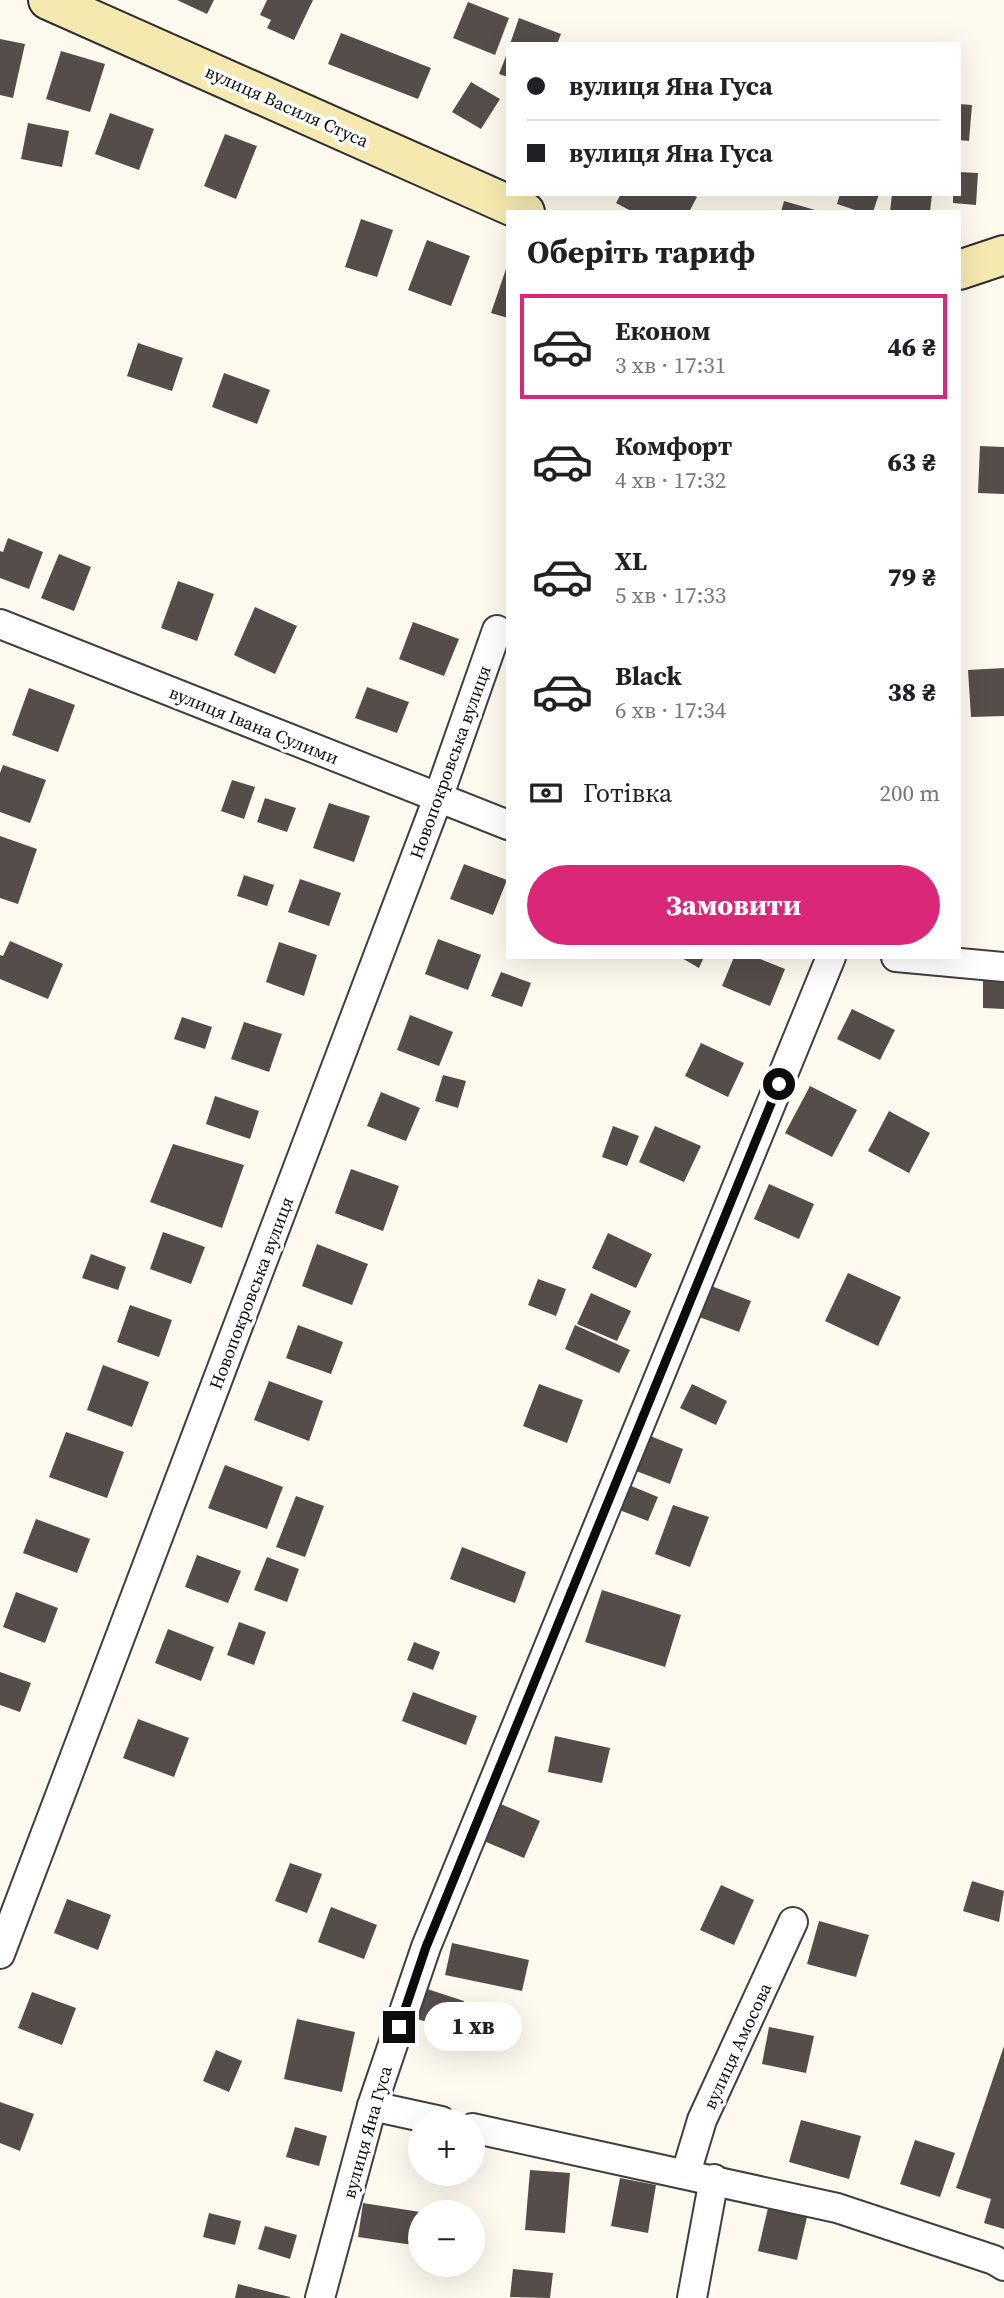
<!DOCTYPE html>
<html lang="uk">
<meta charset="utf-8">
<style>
:root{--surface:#fff;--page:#f6f6f6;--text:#202124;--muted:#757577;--line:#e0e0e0;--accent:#db2777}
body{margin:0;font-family:"Source Serif 4",serif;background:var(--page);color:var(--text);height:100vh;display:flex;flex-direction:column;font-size:26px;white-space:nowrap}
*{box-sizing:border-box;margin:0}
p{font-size:23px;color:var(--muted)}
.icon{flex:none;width:38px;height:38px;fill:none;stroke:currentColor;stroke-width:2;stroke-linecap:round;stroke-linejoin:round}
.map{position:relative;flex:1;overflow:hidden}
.drawer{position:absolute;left:506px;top:210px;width:455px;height:749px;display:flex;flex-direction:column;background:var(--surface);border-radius:0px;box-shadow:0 7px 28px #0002}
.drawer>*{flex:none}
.guide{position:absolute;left:506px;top:42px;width:455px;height:154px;border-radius:0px;box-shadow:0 7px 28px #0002;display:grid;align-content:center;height:154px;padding:0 21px;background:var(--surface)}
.tools{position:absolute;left:408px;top:2109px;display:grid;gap:14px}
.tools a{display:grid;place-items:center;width:77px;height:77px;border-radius:50%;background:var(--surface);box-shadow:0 7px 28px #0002;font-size:35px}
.end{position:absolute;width:32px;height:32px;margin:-16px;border:9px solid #0c0c0c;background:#fff;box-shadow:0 0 0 4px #fff}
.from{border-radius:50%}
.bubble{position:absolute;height:49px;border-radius:24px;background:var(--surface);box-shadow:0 7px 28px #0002;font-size:23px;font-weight:800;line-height:49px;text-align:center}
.guide b{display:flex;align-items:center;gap:24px;height:66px;font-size:26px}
.guide b+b{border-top:2px solid var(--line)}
.guide i{width:18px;height:18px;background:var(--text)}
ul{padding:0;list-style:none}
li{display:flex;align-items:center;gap:21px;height:105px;margin:0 14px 10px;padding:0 7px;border:4px solid transparent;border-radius:0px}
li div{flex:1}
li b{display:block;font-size:26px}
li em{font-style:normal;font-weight:800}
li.selected{border-color:var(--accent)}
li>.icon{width:63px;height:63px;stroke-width:1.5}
h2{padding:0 21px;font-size:32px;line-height:84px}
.pay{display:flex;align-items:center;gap:18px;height:77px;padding:0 21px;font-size:26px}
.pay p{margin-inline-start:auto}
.primary-button{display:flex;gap:14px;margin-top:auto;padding:14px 21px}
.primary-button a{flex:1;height:80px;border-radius:42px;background:var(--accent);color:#fff;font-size:28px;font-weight:800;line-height:80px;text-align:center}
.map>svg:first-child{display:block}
.building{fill:#544d4a}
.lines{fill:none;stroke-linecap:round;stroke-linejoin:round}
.minor-casing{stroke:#3f3f3f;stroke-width:32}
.secondary-casing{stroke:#2e2e2e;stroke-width:42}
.minor{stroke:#fff;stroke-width:28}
.secondary{stroke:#f5e9b0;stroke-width:38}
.route{stroke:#0c0c0c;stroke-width:9}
.labels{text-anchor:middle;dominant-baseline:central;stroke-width:7;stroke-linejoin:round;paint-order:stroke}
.street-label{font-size:18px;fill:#0c0c0c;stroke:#fff}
</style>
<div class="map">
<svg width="1004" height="2298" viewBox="0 0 1004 2298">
<rect width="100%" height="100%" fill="#fdf9ee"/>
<!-- building -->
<g class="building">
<path d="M177,0H214L207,14Z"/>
<path d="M267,0H313L294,40L267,28L271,20L260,15Z"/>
<path d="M468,2L509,18L495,55L453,38Z"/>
<path d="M519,18L561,34L557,44H510Z"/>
<path d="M341,33L431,68L418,99L328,64Z"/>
<path d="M0,39L25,44L13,98L0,95Z"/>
<path d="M61,51L105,64L90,112L46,99Z"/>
<path d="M508,51V77L499,74Z"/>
<path d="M471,82L500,99L481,129L452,112Z"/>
<path d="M959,104L972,105L969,141L959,140Z"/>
<path d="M110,113L154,129L139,170L95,154Z"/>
<path d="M28,123L69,131L62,167L21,159Z"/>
<path d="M225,134L257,146L236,199L204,186Z"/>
<path d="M959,172L978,173L976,205L953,203V194H959Z"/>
<path d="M621,194H690L697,197L689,212H633L616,203Z"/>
<path d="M840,194H879L873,212H861L837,204Z"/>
<path d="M892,194H932L930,212H890Z"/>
<path d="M784,201L815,210L814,212H781Z"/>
<path d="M361,219L393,230L377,277L345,267Z"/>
<path d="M427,240L470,256L451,306L408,290Z"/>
<path d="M508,263V318L491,313Z"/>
<path d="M138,343L183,358L172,391L127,376Z"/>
<path d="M224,373L270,390L257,424L212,407Z"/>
<path d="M980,446L1004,447V494L978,493Z"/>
<path d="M8,538L43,552L29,589L0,578V551L3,552Z"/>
<path d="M59,554L91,567L74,611L41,598Z"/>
<path d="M178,581L214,594L197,641L161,628Z"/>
<path d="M255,607L297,626L275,674L234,655Z"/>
<path d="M413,622L459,639L444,676L399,659Z"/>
<path d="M1004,668V716L971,717L968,670Z"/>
<path d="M367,687L409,702L397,733L355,718Z"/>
<path d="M29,688L75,705L58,752L12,735Z"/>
<path d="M3,765L46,780L30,823L0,812V773Z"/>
<path d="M232,780L255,787L244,819L221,811Z"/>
<path d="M265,798L296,808L287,832L257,822Z"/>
<path d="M329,803L370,816L354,862L313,848Z"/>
<path d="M0,836L37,849L18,904L0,898Z"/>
<path d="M464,864L507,880L493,915L450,899Z"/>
<path d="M244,875L274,885L267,906L237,896Z"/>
<path d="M300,879L341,893L329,926L288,912Z"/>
<path d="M438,939L481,955L468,990L425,974Z"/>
<path d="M10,941L63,964L48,999L0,979V955L3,956Z"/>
<path d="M279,942L317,955L304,996L266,982Z"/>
<path d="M680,957H704L699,968Z"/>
<path d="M734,957H755L785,969L770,1006L722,986Z"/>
<path d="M501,972L531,983L522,1007L491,996Z"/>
<path d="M983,977H1004V1009L983,1008Z"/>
<path d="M852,1009L895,1030L880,1060L837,1039Z"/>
<path d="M410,1015L453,1032L439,1066L397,1050Z"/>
<path d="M182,1017L212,1027L205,1049L174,1039Z"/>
<path d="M244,1022L282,1034L269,1072L231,1059Z"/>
<path d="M701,1043L744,1063L728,1097L685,1076Z"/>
<path d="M443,1075L466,1081L458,1108L435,1101Z"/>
<path d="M810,1086L857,1110L832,1157L785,1133Z"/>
<path d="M381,1092L420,1108L406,1141L367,1126Z"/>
<path d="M215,1096L259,1111L250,1139L206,1124Z"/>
<path d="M889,1111L930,1133L909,1173L868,1151Z"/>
<path d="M613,1126L639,1136L627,1166L602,1157Z"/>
<path d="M655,1126L701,1146L684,1182L639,1162Z"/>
<path d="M173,1144L244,1165L222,1228L150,1202Z"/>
<path d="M351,1169L399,1186L383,1231L335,1213Z"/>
<path d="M769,1184L814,1204L799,1239L754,1219Z"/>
<path d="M163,1232L205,1247L191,1284L150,1269Z"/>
<path d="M608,1233L652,1254L636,1288L592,1268Z"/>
<path d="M317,1244L368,1264L352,1305L302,1286Z"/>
<path d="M91,1254L126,1267L118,1290L82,1278Z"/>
<path d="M848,1273L901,1297L878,1346L825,1321Z"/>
<path d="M538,1279L566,1289L556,1316L528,1305Z"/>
<path d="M706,1284L751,1301L739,1332L694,1315Z"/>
<path d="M591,1293L631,1311L617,1341L577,1324Z"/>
<path d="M130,1305L172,1320L159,1357L117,1342Z"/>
<path d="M298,1325L343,1342L331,1374L286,1358Z"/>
<path d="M575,1325L630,1350L619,1373L565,1349Z"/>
<path d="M103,1365L149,1382L132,1427L87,1410Z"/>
<path d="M269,1381L323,1401L309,1441L254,1420Z"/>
<path d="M539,1384L583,1400L567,1443L523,1426Z"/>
<path d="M692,1384L727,1401L716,1425L680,1408Z"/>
<path d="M66,1432L124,1452L107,1498L49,1477Z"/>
<path d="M645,1434L683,1449L670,1484L631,1469Z"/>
<path d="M225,1465L283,1487L267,1529L208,1508Z"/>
<path d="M624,1483L658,1497L648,1521L614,1508Z"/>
<path d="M296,1496L324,1506L305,1557L276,1547Z"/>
<path d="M673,1505L709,1517L690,1567L655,1554Z"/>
<path d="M36,1519L90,1539L77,1573L23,1553Z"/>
<path d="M462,1547L526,1572L515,1603L450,1579Z"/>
<path d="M197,1555L241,1571L228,1603L185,1587Z"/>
<path d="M267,1557L299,1569L287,1602L254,1590Z"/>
<path d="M602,1590L681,1615L665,1667L585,1642Z"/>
<path d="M16,1592L58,1608L45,1643L3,1627Z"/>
<path d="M239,1622L266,1632L254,1665L227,1655Z"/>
<path d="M168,1629L214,1647L201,1681L155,1663Z"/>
<path d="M414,1642L440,1652L433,1670L407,1660Z"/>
<path d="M0,1672L31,1683L20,1712L0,1705Z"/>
<path d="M413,1692L477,1716L466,1745L402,1721Z"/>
<path d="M138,1719L189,1738L174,1777L123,1758Z"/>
<path d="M555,1736L610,1748L602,1783L548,1772Z"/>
<path d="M494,1801L540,1821L524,1858L479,1839Z"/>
<path d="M290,1863L322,1874L307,1913L275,1901Z"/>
<path d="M972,1881L1004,1891L999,1922L963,1911Z"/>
<path d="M721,1885L754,1900L734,1945L700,1930Z"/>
<path d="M67,1899L111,1915L98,1950L54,1933Z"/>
<path d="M331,1907L377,1925L364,1959L318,1942Z"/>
<path d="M819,1921L869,1935L856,1977L807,1964Z"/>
<path d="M452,1943L529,1960L522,1991L445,1975Z"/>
<path d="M421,1987L464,2001L455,2031L411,2017Z"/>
<path d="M32,1992L76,2008L62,2045L18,2028Z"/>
<path d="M297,2019L355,2032L342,2092L284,2079Z"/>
<path d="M769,2027L814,2036L806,2073L762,2064Z"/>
<path d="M1004,2046V2229L984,2223L991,2199L956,2188Z"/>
<path d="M216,2050L242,2061L229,2092L203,2081Z"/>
<path d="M0,2102L34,2114L20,2151L0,2143Z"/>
<path d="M801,2120L861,2136L849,2179L789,2162Z"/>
<path d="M295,2127L327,2136L319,2166L286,2157Z"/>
<path d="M915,2140L955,2153L940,2197L900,2184Z"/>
<path d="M530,2170L570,2173L565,2233L525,2230Z"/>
<path d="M620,2178L656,2185L648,2233L611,2226Z"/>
<path d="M363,2203L420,2212V2246L358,2237Z"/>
<path d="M768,2208L807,2217L797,2260L758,2251Z"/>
<path d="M209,2213L241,2221L235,2245L203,2237Z"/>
<path d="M265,2226L297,2235L290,2259L258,2249Z"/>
<path d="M513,2269L553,2273L550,2298L510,2297Z"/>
<path d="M238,2284L290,2297V2298H235Z"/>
</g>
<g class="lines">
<defs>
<g id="minor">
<path d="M0,624L508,825"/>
<path d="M896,957L1004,967"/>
<path d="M0,1954L438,798L497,630"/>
<path d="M372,2106L441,2121"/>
<path d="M472,2128L837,2208L994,2260L1004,2266"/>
<path d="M686,2173L702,2120L793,1922"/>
<path d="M320,2298L372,2106L426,1947L831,957"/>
<path d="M692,2298L714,2179"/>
</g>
<g id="secondary">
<path d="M48,0L525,212"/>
<path d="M959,270L1004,255"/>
</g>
</defs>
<!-- minor casing -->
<use href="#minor" class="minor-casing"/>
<!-- secondary casing -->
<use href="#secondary" class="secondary-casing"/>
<!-- minor -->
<use href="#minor" class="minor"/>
<!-- secondary -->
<use href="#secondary" class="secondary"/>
</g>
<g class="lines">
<!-- route -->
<path class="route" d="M399,2027L426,1947L779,1084"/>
</g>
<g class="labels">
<!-- street labels -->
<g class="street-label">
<text transform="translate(287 106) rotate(24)">вулиця Василя Стуса</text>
<text transform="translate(254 725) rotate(22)">вулиця Івана Сулими</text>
<text transform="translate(450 762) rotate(-70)">Новопокровська вулиця</text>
<text transform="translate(251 1293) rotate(-69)">Новопокровська вулиця</text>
<text transform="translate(737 2046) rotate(-65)">вулиця Амосова</text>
<text transform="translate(367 2132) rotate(-74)">вулиця Яна Гуса</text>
</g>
</g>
</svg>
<div class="tools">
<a>+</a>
<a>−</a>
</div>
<i class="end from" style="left:779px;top:1084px"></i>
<i class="end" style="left:399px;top:2027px"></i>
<div class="bubble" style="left:424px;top:2002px;width:98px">1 хв</div>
<div class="guide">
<b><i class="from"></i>вулиця Яна Гуса</b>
<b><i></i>вулиця Яна Гуса</b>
</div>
<section class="drawer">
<h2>Оберіть тариф</h2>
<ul>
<li class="selected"><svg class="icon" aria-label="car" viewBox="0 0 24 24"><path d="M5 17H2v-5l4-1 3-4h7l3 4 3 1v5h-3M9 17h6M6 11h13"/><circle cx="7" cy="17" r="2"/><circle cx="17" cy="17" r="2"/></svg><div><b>Економ</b><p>3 хв · 17:31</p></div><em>46 ₴</em></li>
<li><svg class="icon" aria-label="car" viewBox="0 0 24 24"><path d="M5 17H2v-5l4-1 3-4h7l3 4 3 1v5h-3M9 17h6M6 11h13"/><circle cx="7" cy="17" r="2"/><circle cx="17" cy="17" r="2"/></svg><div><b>Комфорт</b><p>4 хв · 17:32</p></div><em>63 ₴</em></li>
<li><svg class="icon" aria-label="car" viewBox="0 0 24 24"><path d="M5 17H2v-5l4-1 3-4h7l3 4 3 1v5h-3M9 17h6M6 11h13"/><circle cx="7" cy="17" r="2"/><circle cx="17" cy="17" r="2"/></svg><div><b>XL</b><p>5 хв · 17:33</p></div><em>79 ₴</em></li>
<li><svg class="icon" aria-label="car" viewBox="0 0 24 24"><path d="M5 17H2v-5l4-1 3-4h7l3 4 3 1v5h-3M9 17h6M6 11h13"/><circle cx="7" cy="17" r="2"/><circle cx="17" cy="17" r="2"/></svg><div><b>Black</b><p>6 хв · 17:34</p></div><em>38 ₴</em></li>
</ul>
<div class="pay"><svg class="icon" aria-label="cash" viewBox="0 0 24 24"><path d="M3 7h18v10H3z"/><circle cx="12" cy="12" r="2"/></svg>Готівка<p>200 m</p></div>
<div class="primary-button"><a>Замовити</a></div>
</section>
</div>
